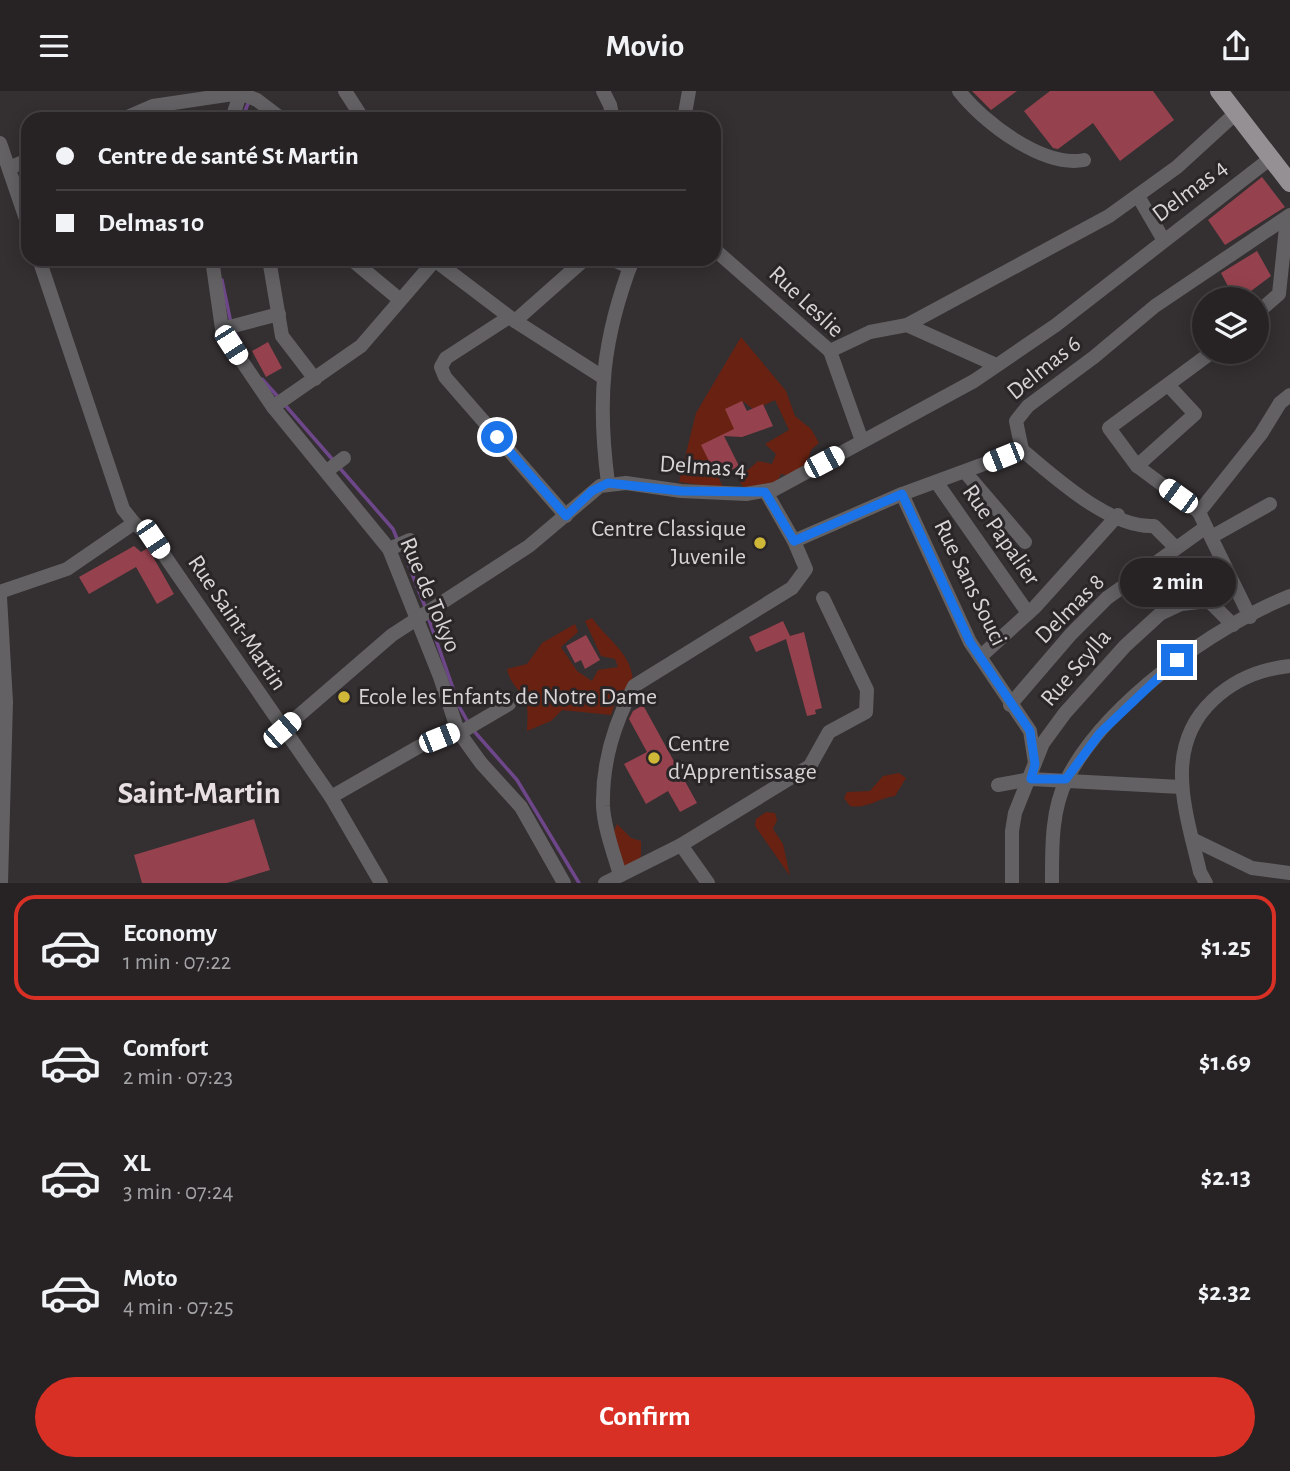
<!DOCTYPE html>
<meta charset="utf-8">
<style>
:root{--surface:#272325;--page:#332f32;--text:#f1f3f6;--muted:#a4a4a7;--line:#434042;--accent:#d93025}
body{margin:0;font-family:"Alegreya Sans",sans-serif;background:var(--page);color:var(--text);height:100vh;display:flex;flex-direction:column;font-size:26px;white-space:nowrap}
*{box-sizing:border-box;margin:0}
p{font-size:23px;color:var(--muted)}
.icon{flex:none;width:38px;height:38px;fill:none;stroke:currentColor;stroke-width:2;stroke-linecap:round;stroke-linejoin:round}
.map{position:relative;height:792px;overflow:hidden}
.panel{display:flex;flex-direction:column;background:var(--surface);flex:1}
.panel>*{flex:none}
.banner{position:absolute;left:21px;top:21px;width:700px;height:154px;border-radius:21px;box-shadow:0 4px 18px #0003,0 0 0 2px var(--line);display:grid;align-content:center;height:154px;padding:0 35px;background:var(--surface)}
.buttons{position:absolute;left:1192px;top:196px;display:grid;gap:14px}
.buttons a{display:grid;place-items:center;width:77px;height:77px;border-radius:50%;background:var(--surface);box-shadow:0 4px 18px #0003,0 0 0 2px var(--line);font-size:35px}
.end{position:absolute;width:32px;height:32px;margin:-16px;border:9px solid #1a73e8;background:#fff;box-shadow:0 0 0 4px #fff}
.from{border-radius:50%}
.bubble{position:absolute;height:49px;border-radius:24px;background:var(--surface);box-shadow:0 4px 18px #0003,0 0 0 2px var(--line);font-size:23px;font-weight:600;line-height:49px;text-align:center}
.car{position:absolute;width:21px;height:42px;margin:-21px -10px;border-radius:9px;box-shadow:0 0 5px 2px #0007;background:linear-gradient(#fff 24%,#345 0 40%,#fff 0 76%,#345 0 86%,#fff 0)}
.banner b{display:flex;align-items:center;gap:24px;height:66px;font-size:26px}
.banner b+b{border-top:2px solid var(--line)}
.banner i{width:18px;height:18px;background:var(--text)}
ul{padding:12px 0 0;list-style:none}
li{display:flex;align-items:center;gap:21px;height:105px;margin:0 14px 10px;padding:0 21px;border:4px solid transparent;border-radius:21px}
li div{flex:1}
li b{display:block;font-size:26px}
li em{font-style:normal;font-weight:600}
li.current{border-color:var(--accent)}
li>.icon{width:63px;height:63px;stroke-width:1.5}
.cta{display:flex;gap:14px;margin-top:auto;padding:14px 35px}
.cta a{flex:1;height:80px;border-radius:42px;background:var(--accent);color:#fff;font-size:28px;font-weight:600;line-height:80px;text-align:center}
header{display:flex;justify-content:space-between;align-items:center;height:91px;padding:0 35px;background:var(--surface);font-size:32px;font-weight:600}
.map>svg:first-child{display:block}
.green{fill:#692211}
.lines{fill:none;stroke-linecap:round;stroke-linejoin:round}
.stream{stroke:#6e478b;stroke-width:3.5}
.building{fill:#96424e}
.minor{stroke:#636163;stroke-width:14}
.major{stroke:#959094;stroke-width:18}
.route{stroke:#1a73e8;stroke-width:9}
.poi-dot{fill:#cfb837;stroke:#2a2527;stroke-width:2.5}
.labels{text-anchor:middle;dominant-baseline:central;stroke-width:6;stroke-linejoin:round;paint-order:stroke}
.street-label{font-size:24px;fill:#d8d4d6;stroke:#2a2527}
.poi-label{font-size:24px;fill:#d8d4d6;stroke:#2a2527;text-anchor:start}
.district-label{font-size:32px;font-weight:bold;fill:#e7dfe2;stroke:#2a2527}
</style>
<header><svg class="icon" aria-label="menu" viewBox="0 0 24 24"><path d="M4 6h16M4 12h16M4 18h16"/></svg>Movio<svg class="icon" aria-label="share" viewBox="0 0 24 24"><path d="M12 15V3M7 8l5-5 5 5M5 13v7h14v-7"/></svg></header>
<div class="map">
<svg width="1290" height="792" viewBox="0 0 1290 792">
<rect width="100%" height="100%" fill="#342f31"/>
<!-- green -->
<g class="green">
<path d="M741,246L786,300L795,325L811,338L819,352L811,359L805,380L791,385L781,383L774,397L746,400L738,388L758,370L772,373L776,363L765,353L789,339L775,309L754,319L744,311L735,316L740,336L706,356L723,397L679,391L696,322Z"/>
<path d="M592,527C609,551 634,563 633,595L624,599L626,608L615,612L611,624L562,619L551,630L527,640C527,627 530,614 522,604C515,594 510,591 507,578L527,573L542,552L575,533L578,541L561,556L577,580L592,590L598,579L618,576L615,568L601,565L585,530Z"/>
<path d="M899,682L906,687L895,705C878,707 868,718 850,715L844,707L847,701L870,700L883,685Z"/>
<path d="M766,721L775,722L777,729L773,738L783,753L790,785L755,735L756,728Z"/>
<path d="M617,733L631,747L641,750V765L637,771L621,776L613,742Z"/>
</g>
<g class="lines">
<!-- stream -->
<g class="stream">
<path d="M242,28L249,10"/>
<path d="M222,189L231,232"/>
<path d="M234,239L246,264"/>
<path d="M262,288L280,308"/>
<path d="M285,314L333,369"/>
<path d="M338,375L393,438L398,450"/>
<path d="M402,457L426,518"/>
<path d="M428,526L460,617L469,633"/>
<path d="M473,639L517,689L579,792"/>
</g>
</g>
<!-- building -->
<g class="building">
<path d="M972,0H1017L991,19Z"/>
<path d="M1050,0H1153L1174,29L1120,70L1093,32L1058,58L1053,57L1024,20Z"/>
<path d="M1262,86L1285,116L1225,154L1208,129Z"/>
<path d="M1257,160L1271,185L1251,200L1258,208H1243L1236,199L1231,201L1221,182Z"/>
<path d="M268,251L282,277L266,286L252,260Z"/>
<path d="M742,310L747,320L763,313L773,335L742,346L724,345L739,375L717,386L701,354L734,338L725,318Z"/>
<path d="M134,455L141,461L148,457L174,503L157,513L136,476L89,503L79,486Z"/>
<path d="M783,530L790,545L804,541L822,617L815,619L816,623L807,625L786,548L756,561L749,546Z"/>
<path d="M586,544L600,569L585,578L581,569L575,572L566,555Z"/>
<path d="M643,614L697,712L680,721L668,700L646,713L624,673L647,661L629,628L633,620Z"/>
<path d="M254,728L270,779L227,792H142L134,764Z"/>
</g>
<g class="lines">
<!-- minor -->
<g class="minor">
<path d="M345,0L363,28"/>
<path d="M603,0L610,14L613,28"/>
<path d="M959,0C983,31 1043,77 1084,69"/>
<path d="M123,28L153,15L240,2L257,9L282,28"/>
<path d="M232,28L241,0"/>
<path d="M684,28L689,0"/>
<path d="M0,52L28,134"/>
<path d="M9,77L28,69"/>
<path d="M1138,105L1163,148"/>
<path d="M714,158L830,260L862,350"/>
<path d="M39,168L123,418L134,432L153,448L331,706L381,792"/>
<path d="M212,168L222,238L231,254L273,316L389,458L440,586L458,640L481,672L521,716L564,792"/>
<path d="M269,168L282,245L315,288"/>
<path d="M351,168L399,208"/>
<path d="M433,168L515,230L601,285"/>
<path d="M611,168L630,176"/>
<path d="M1256,223L1279,203L1287,127"/>
<path d="M509,226L446,267L441,276L445,286L566,425"/>
<path d="M515,230L585,168"/>
<path d="M907,234L1109,125L1177,76L1236,22"/>
<path d="M222,238L279,223"/>
<path d="M830,260L870,241L907,234L996,274"/>
<path d="M273,316L361,255L436,168"/>
<path d="M1022,359C1054,385 1110,438 1154,435L1176,457"/>
<path d="M1137,375L1195,323L1169,295"/>
<path d="M327,380L344,367"/>
<path d="M965,381L1025,451"/>
<path d="M608,392C597,308 602,248 633,168"/>
<path d="M937,392L1028,522"/>
<path d="M766,401L794,450"/>
<path d="M902,403L970,551L1030,640L1035,672"/>
<path d="M1199,421L1137,375L1109,337L1212,261"/>
<path d="M1206,436L1250,526"/>
<path d="M1213,445L1270,413"/>
<path d="M389,458L410,449"/>
<path d="M1152,475L1181,513"/>
<path d="M0,501L67,478L134,432"/>
<path d="M0,506L6,611L1,792"/>
<path d="M980,566L1035,516L1118,424"/>
<path d="M1010,614L1071,543L1107,507L1206,436L1199,421L1261,343L1280,312L1290,304"/>
<path d="M282,639L392,544L529,455L600,395L626,392L681,400L746,403L775,398L974,290L1056,234L1271,67"/>
<path d="M998,694L1031,688L1181,696"/>
<path d="M331,706L420,655L463,640L509,613"/>
<path d="M1192,748L1252,777L1290,782"/>
<path d="M681,754L708,792"/>
<path d="M620,784C614,763 604,737 603,715C602,671 614,633 634,595L792,497L806,478L794,450L902,403L1022,359L1016,330L1028,315L1094,266L1155,215L1290,124"/>
<path d="M605,792L681,754L810,675L829,641L866,621L867,599L823,507"/>
<path d="M1012,792V740L1015,722L1043,652L1065,622L1125,555L1160,523L1181,513L1209,510L1233,534"/>
<path d="M1052,792C1052,758 1051,719 1067,688C1105,613 1214,535 1290,505"/>
<path d="M1206,792L1200,781C1186,721 1162,657 1213,609C1235,588 1260,578 1290,575"/>
</g>
<!-- major -->
<path class="major" d="M1219,0L1290,92"/>
</g>
<g class="lines">
<!-- route -->
<path class="route" d="M497,346L566,425L592,400L608,392L681,400L765,401L794,450L902,403L970,551L1030,640L1035,673L1031,688H1066L1100,642L1177,569"/>
</g>
<!-- markers -->
<g class="poi-dot">
<circle cx="760" cy="452" r="7"/>
<circle cx="344" cy="606" r="7"/>
<circle cx="654" cy="667" r="7"/>
</g>
<g class="labels">
<!-- street labels -->
<g class="street-label">
<text transform="translate(1190 100) rotate(-37)">Delmas 4</text>
<text transform="translate(806 211) rotate(43)">Rue Leslie</text>
<text transform="translate(1044 277) rotate(-39)">Delmas 6</text>
<text transform="translate(703 376) rotate(4)">Delmas 4</text>
<text transform="translate(1001 444) rotate(55)">Rue Papalier</text>
<text transform="translate(970 492) rotate(64)">Rue Sans Souci</text>
<text transform="translate(430 504) rotate(67)">Rue de Tokyo</text>
<text transform="translate(1070 518) rotate(-45)">Delmas 8</text>
<text transform="translate(237 532) rotate(56)">Rue Saint-Martin</text>
<text transform="translate(1076 577) rotate(-49)">Rue Scylla</text>
</g>
<!-- poi labels -->
<g class="poi-label">
<text x="746" y="438" text-anchor="end">Centre Classique<tspan x="746" dy="28">Juvenile</tspan></text>
<text x="358" y="606">Ecole les Enfants de Notre Dame</text>
<text x="668" y="653">Centre<tspan x="668" dy="28">d'Apprentissage</tspan></text>
</g>
<!-- district labels -->
<g class="district-label">
<text x="199" y="702">Saint-Martin</text>
</g>
</g>
</svg>
<div class="buttons">
<a><svg class="icon" aria-label="layers" viewBox="0 0 24 24"><path d="M12 4l9 5-9 5-9-5zM3 14l9 5 9-5"/></svg></a>
</div>
<i class="end from" style="left:497px;top:346px"></i>
<i class="end" style="left:1177px;top:569px"></i>
<div class="bubble" style="left:1120px;top:467px;width:116px">2 min</div>
<i class="car" style="left:231px;top:254px;rotate:147deg"></i>
<i class="car" style="left:1003px;top:366px;rotate:248deg"></i>
<i class="car" style="left:824px;top:371px;rotate:62deg"></i>
<i class="car" style="left:1178px;top:405px;rotate:306deg"></i>
<i class="car" style="left:153px;top:448px;rotate:146deg"></i>
<i class="car" style="left:282px;top:639px;rotate:49deg"></i>
<i class="car" style="left:439px;top:647px;rotate:68deg"></i>
<div class="banner">
<b><i class="from"></i>Centre de santé St Martin</b>
<b><i></i>Delmas 10</b>
</div>
</div>
<section class="panel">
<ul>
<li class="current"><svg class="icon" aria-label="car" viewBox="0 0 24 24"><path d="M5 17H2v-5l4-1 3-4h7l3 4 3 1v5h-3M9 17h6M6 11h13"/><circle cx="7" cy="17" r="2"/><circle cx="17" cy="17" r="2"/></svg><div><b>Economy</b><p>1 min · 07:22</p></div><em>$1.25</em></li>
<li><svg class="icon" aria-label="car" viewBox="0 0 24 24"><path d="M5 17H2v-5l4-1 3-4h7l3 4 3 1v5h-3M9 17h6M6 11h13"/><circle cx="7" cy="17" r="2"/><circle cx="17" cy="17" r="2"/></svg><div><b>Comfort</b><p>2 min · 07:23</p></div><em>$1.69</em></li>
<li><svg class="icon" aria-label="car" viewBox="0 0 24 24"><path d="M5 17H2v-5l4-1 3-4h7l3 4 3 1v5h-3M9 17h6M6 11h13"/><circle cx="7" cy="17" r="2"/><circle cx="17" cy="17" r="2"/></svg><div><b>XL</b><p>3 min · 07:24</p></div><em>$2.13</em></li>
<li><svg class="icon" aria-label="car" viewBox="0 0 24 24"><path d="M5 17H2v-5l4-1 3-4h7l3 4 3 1v5h-3M9 17h6M6 11h13"/><circle cx="7" cy="17" r="2"/><circle cx="17" cy="17" r="2"/></svg><div><b>Moto</b><p>4 min · 07:25</p></div><em>$2.32</em></li>
</ul>
<div class="cta"><a>Confirm</a></div>
</section>
